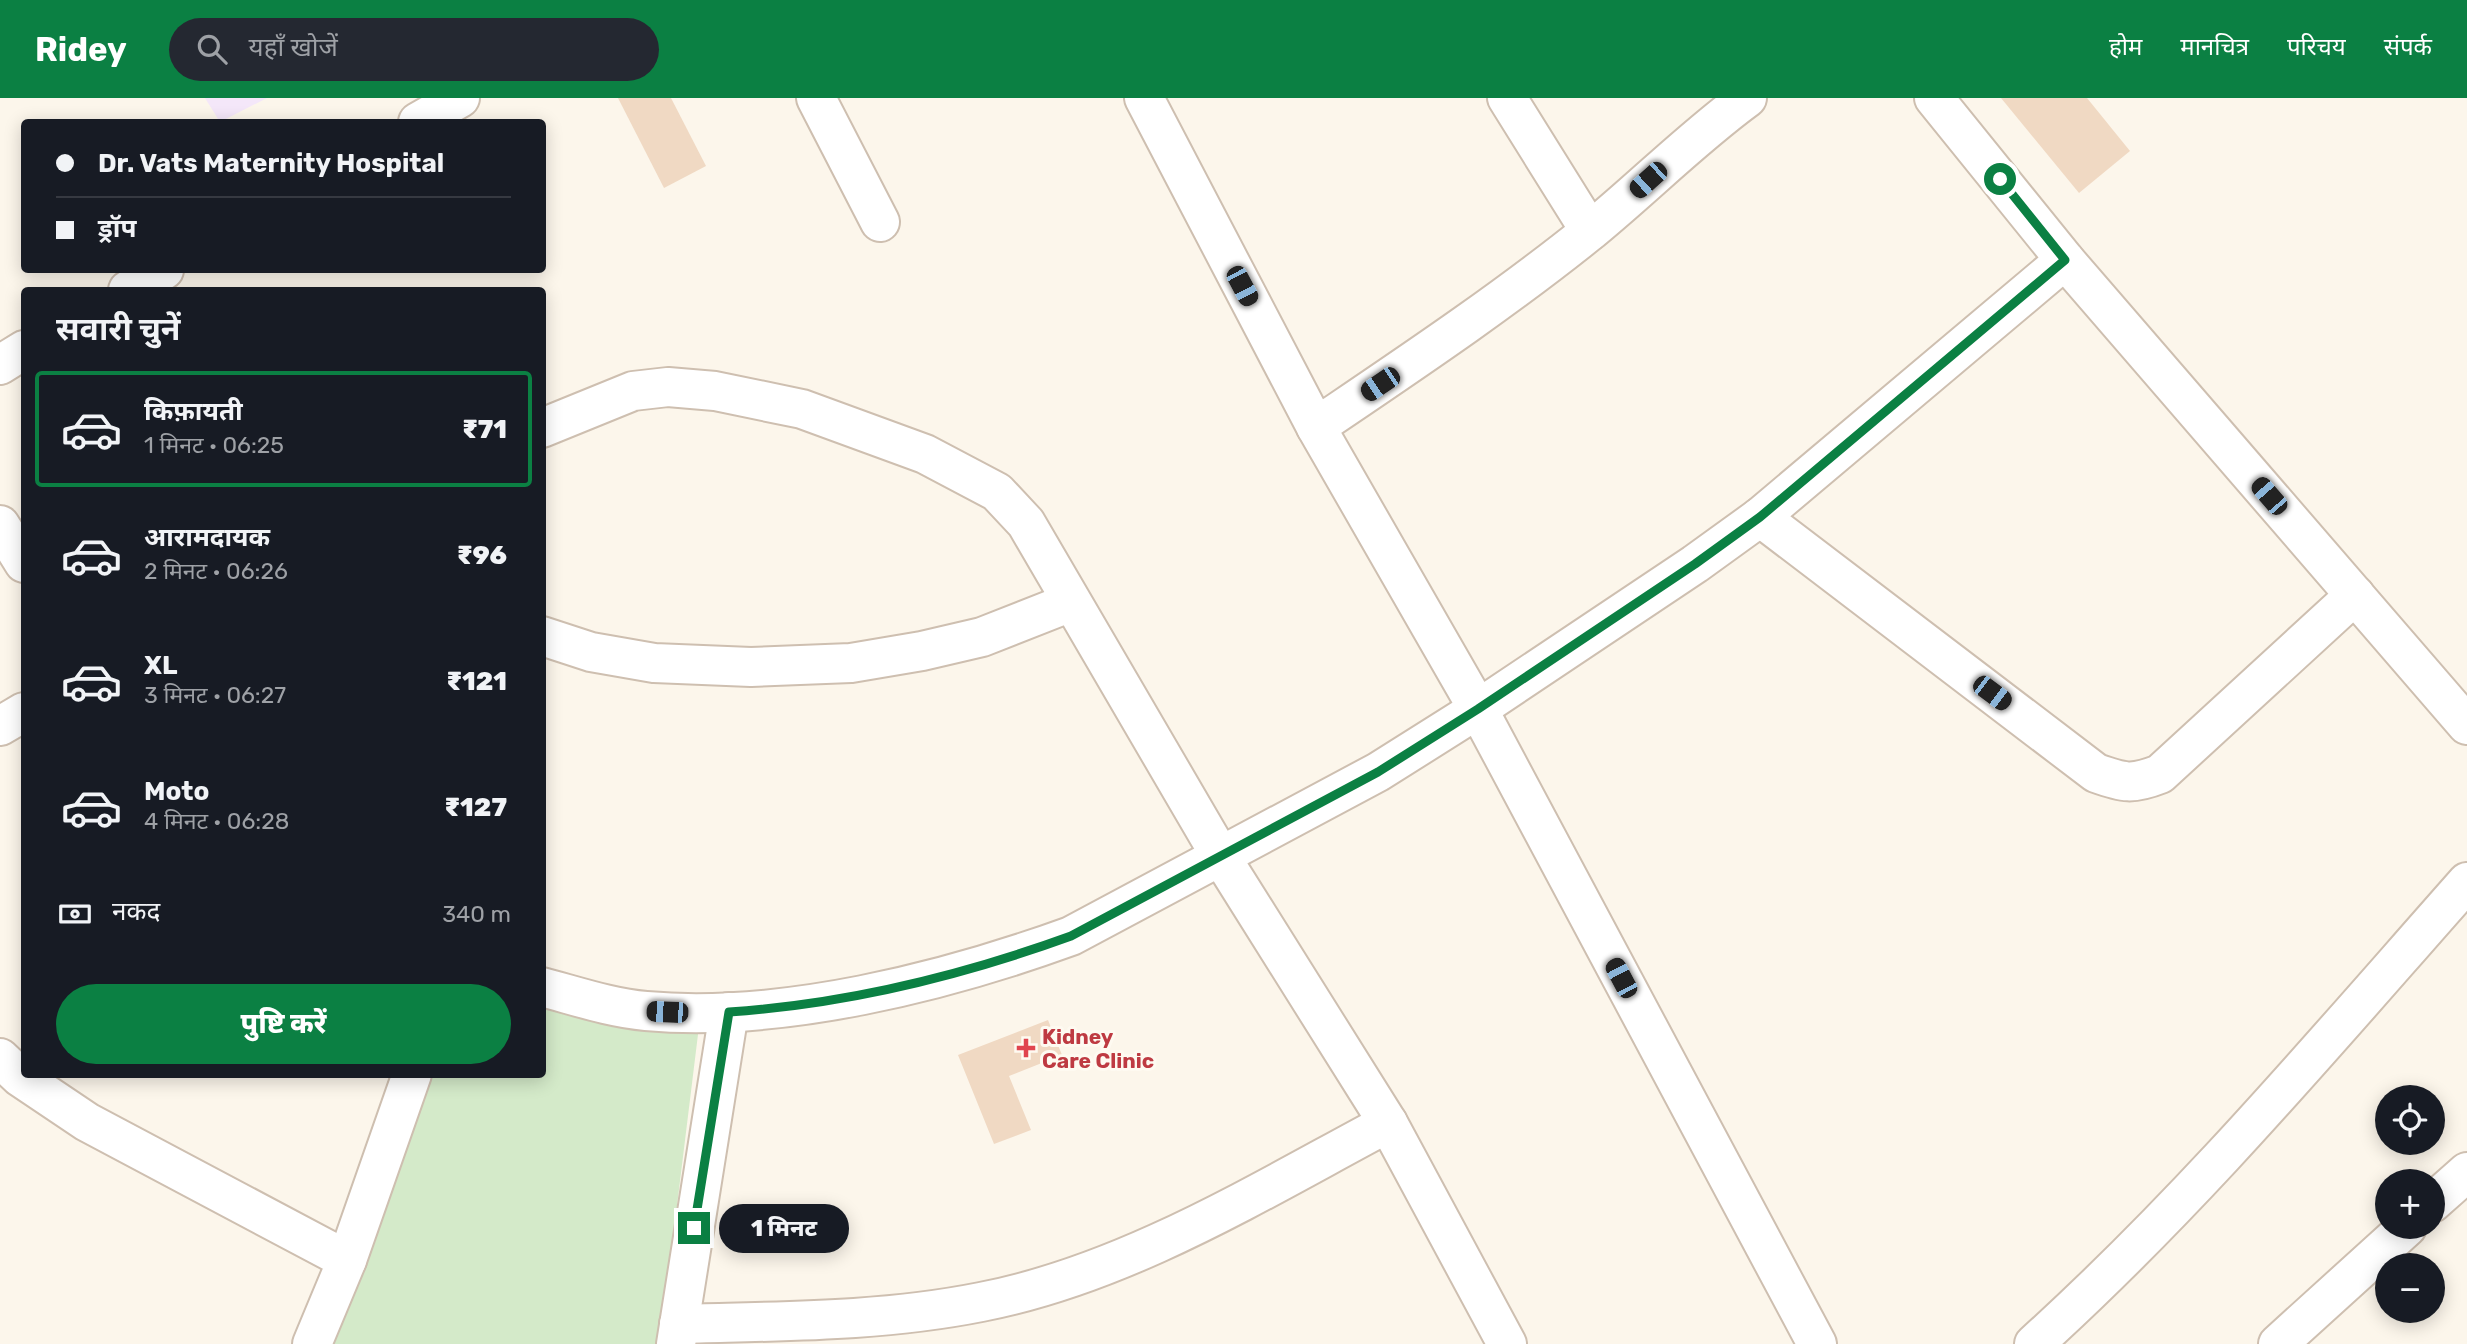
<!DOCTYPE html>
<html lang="hi">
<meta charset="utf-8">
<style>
:root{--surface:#171b24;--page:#242831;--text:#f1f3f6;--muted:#9ea1a6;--line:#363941;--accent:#0b8043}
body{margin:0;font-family:Rubik,"Noto Sans Devanagari",sans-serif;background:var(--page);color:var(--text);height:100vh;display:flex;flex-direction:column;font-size:26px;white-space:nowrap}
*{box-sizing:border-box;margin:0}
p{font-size:23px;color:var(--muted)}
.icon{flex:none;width:38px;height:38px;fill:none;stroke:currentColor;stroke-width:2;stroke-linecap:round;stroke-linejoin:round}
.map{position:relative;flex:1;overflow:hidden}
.panel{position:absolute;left:21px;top:189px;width:525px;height:791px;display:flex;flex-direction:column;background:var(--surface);border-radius:7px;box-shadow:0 4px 18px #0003}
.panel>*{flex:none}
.hud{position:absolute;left:21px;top:21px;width:525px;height:154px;border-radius:7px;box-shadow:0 4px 18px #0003;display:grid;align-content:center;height:154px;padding:0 35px;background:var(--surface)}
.controls{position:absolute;left:2375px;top:987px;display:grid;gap:14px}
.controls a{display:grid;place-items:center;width:70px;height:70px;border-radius:50%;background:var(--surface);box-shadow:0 4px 18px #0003;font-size:35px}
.end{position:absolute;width:32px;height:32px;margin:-16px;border:9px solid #0b8043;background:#fff;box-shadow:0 0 0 4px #fff}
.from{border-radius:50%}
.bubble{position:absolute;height:49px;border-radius:24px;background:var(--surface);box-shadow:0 4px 18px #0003;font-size:23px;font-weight:800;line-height:49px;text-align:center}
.car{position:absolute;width:21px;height:42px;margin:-21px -10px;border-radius:9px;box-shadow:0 0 5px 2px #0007;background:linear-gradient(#222 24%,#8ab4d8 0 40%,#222 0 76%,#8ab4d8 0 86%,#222 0)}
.hud b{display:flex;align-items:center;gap:24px;height:66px;font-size:26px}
.hud b+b{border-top:2px solid var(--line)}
.hud i{width:18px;height:18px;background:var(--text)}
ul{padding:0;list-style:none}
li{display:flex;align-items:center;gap:21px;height:116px;margin:0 14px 10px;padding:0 21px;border:4px solid transparent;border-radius:7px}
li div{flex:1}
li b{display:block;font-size:26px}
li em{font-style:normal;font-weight:800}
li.active{border-color:var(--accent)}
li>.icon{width:63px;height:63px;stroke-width:1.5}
h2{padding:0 35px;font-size:32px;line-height:84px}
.pay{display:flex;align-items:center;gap:18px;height:77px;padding:0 35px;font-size:26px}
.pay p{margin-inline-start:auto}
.primary-button{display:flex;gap:14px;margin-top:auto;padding:14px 35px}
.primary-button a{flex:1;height:80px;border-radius:42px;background:var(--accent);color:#fff;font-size:28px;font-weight:800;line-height:80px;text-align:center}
header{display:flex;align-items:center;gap:42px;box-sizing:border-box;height:98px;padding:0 35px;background:var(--accent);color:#fff}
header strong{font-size:33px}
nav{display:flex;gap:38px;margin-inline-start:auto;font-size:24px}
.search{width:490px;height:63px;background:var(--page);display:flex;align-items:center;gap:18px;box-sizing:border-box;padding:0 24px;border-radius:38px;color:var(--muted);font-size:26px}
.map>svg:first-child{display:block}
.education{fill:#f4e7f9}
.green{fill:#d4eac9}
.building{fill:#f0d9c3}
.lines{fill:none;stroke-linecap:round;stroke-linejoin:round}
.minor-casing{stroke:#cebfb0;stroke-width:42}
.minor{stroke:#fff;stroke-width:38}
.route{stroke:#0b8043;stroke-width:9}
.health-dot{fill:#e0444e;stroke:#fefaf1;stroke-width:2.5}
.labels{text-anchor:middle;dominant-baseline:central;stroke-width:6;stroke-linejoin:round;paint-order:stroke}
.health-label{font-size:21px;font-weight:bold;fill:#be3a42;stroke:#fefaf1;text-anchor:start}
</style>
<header>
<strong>Ridey</strong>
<div class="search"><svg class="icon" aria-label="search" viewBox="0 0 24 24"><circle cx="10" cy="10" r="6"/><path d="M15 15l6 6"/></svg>यहाँ खोजें</div>
<nav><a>होम</a><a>मानचित्र</a><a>परिचय</a><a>संपर्क</a></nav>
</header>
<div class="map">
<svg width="2467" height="1246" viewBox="0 0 2467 1246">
<rect width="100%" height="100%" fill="#fcf6eb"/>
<!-- education -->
<path class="education" d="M205,0H267L220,24Z"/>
<!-- green -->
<path class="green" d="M543,881L701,912L660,1246H317L412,977L542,976Z"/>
<!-- building -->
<g class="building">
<path d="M618,0H671L706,68L664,90Z"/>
<path d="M2001,0H2087L2130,53L2079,95Z"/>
<path d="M1048,922L1062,957L1009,978L1031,1032L994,1046L958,957Z"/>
</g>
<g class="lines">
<defs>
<g id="minor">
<path d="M816,0L880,124"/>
<path d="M1144,0L1316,329L1478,611L1817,1246"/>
<path d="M1507,0L1590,133"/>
<path d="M1934,0L2065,162L2467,627"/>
<path d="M418,24L460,0"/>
<path d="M128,192L164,172"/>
<path d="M0,267L24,252"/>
<path d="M1316,329C1409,266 1502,204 1589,134C1643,90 1691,41 1747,0"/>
<path d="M542,330L633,293L668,289L715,293L802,311L925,356L997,394L1026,425L1221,759L1388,1025L1507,1246"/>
<path d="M1760,419L2096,675C2124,685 2132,687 2160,676L2355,497"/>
<path d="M0,427L24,465"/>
<path d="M542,538L591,554L654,565L751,569L851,565L922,553L982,539L1071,504"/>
<path d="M0,628L24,614"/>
<path d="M542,889C576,898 611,910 646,913C782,925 944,884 1071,838L1378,674L1478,611L1695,466L1760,419L2065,162"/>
<path d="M0,960L20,979L87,1024L347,1162"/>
<path d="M2432,1105L2467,1074"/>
<path d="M679,1226C780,1223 881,1224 981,1204C1126,1176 1258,1094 1388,1025"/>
<path d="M312,1246L347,1162L412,976"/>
<path d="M676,1246L729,914"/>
<path d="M2034,1246C2191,1104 2327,942 2467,784"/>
<path d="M2278,1246L2407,1129"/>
</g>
</defs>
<!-- minor casing -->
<use href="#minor" class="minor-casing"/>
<!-- minor -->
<use href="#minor" class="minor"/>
</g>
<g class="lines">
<!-- route -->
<path class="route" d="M694,1130L729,914C846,906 961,878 1071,838L1378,674L1478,611L1695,466L1760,419L2065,162L2000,81"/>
</g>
<!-- markers -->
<path class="health-dot" d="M1022.5 939.5h7v7h7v7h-7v7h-7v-7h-7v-7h7z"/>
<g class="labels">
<!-- health labels -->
<g class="health-label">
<text x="1042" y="938">Kidney<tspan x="1042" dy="24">Care Clinic</tspan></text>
</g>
</g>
</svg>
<div class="controls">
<a><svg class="icon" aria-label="locate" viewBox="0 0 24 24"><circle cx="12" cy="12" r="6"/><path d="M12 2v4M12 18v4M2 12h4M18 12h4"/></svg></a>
<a>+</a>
<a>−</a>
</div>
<i class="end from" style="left:2000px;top:81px"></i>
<i class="end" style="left:694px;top:1130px"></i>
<div class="bubble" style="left:719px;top:1106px;width:130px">1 मिनट</div>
<i class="car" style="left:1648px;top:82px;rotate:228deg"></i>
<i class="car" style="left:1242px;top:188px;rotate:152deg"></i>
<i class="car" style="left:1380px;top:286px;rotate:236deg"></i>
<i class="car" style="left:2269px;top:398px;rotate:319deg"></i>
<i class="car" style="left:1992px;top:595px;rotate:127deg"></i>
<i class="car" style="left:1621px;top:880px;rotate:332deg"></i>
<i class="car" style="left:667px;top:914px;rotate:272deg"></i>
<div class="hud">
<b><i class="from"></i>Dr. Vats Maternity Hospital</b>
<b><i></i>ड्रॉप</b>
</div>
<section class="panel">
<h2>सवारी चुनें</h2>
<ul>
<li class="active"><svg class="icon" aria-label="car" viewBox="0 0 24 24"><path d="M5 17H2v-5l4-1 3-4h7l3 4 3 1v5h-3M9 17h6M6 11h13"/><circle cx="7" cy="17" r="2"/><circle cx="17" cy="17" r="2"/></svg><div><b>किफ़ायती</b><p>1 मिनट · 06:25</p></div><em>₹71</em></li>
<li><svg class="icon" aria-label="car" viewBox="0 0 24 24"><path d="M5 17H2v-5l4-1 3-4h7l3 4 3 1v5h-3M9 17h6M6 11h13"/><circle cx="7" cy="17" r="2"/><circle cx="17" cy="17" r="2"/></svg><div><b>आरामदायक</b><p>2 मिनट · 06:26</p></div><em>₹96</em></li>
<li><svg class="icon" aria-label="car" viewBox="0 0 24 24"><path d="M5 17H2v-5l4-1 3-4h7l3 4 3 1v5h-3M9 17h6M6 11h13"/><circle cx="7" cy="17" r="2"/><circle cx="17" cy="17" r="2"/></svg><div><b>XL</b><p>3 मिनट · 06:27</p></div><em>₹121</em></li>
<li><svg class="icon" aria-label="car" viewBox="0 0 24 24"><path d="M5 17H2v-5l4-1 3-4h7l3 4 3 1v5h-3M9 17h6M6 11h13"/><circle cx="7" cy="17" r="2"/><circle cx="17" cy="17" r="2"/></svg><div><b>Moto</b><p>4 मिनट · 06:28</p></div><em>₹127</em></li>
</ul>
<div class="pay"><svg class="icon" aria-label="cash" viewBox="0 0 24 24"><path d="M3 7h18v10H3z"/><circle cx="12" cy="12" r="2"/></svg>नकद<p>340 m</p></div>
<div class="primary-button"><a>पुष्टि करें</a></div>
</section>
</div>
